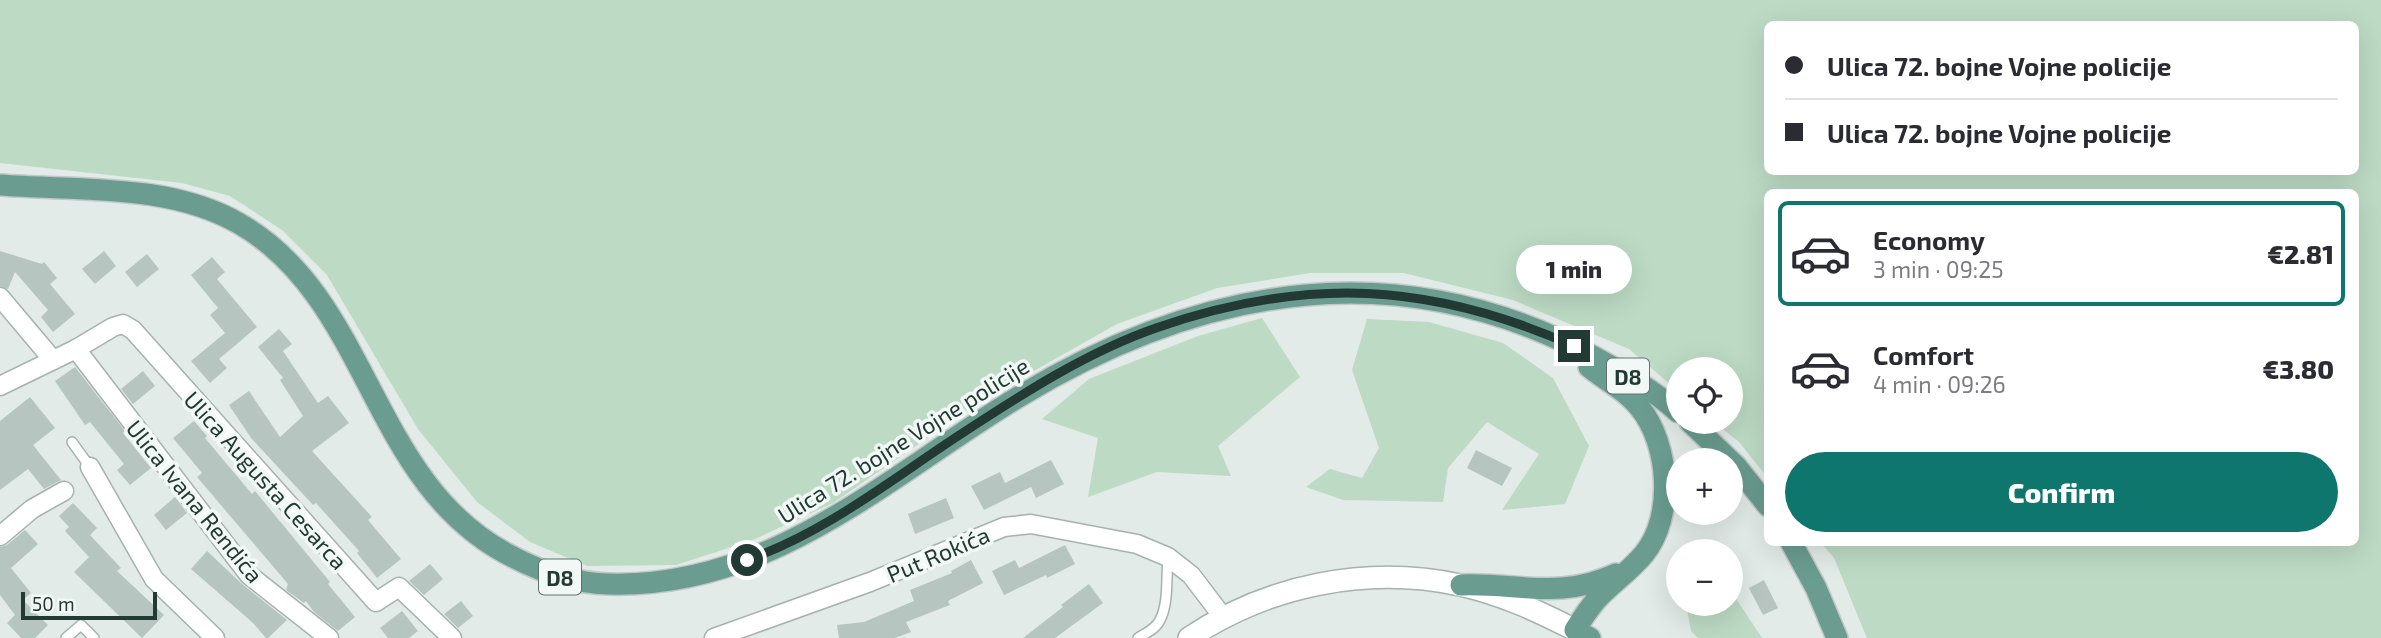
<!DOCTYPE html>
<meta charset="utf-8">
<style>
:root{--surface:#fff;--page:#f7f7f7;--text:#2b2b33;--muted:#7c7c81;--line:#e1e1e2;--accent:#0f766e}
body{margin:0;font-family:"Exo 2",sans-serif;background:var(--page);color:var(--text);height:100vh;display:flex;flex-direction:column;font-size:26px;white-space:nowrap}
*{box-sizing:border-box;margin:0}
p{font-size:23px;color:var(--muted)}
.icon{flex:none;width:38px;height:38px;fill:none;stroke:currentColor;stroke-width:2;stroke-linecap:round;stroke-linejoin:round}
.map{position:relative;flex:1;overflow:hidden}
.drawer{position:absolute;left:1764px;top:189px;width:595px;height:357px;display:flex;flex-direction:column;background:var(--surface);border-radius:10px;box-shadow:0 7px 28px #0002}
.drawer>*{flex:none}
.hud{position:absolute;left:1764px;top:21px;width:595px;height:154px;border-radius:10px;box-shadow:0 7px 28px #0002;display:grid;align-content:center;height:154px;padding:0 21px;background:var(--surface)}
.fabs{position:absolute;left:1666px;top:357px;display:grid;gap:14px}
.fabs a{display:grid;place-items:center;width:77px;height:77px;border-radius:50%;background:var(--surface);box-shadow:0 7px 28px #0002;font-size:35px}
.scale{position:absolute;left:21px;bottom:18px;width:136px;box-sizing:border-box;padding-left:7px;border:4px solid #233a34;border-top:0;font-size:19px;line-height:24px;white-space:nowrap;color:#233a34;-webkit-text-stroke:5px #f2f8f5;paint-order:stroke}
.end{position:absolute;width:32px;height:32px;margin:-16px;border:9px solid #233a34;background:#fff;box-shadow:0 0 0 4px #fff}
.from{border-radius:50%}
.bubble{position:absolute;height:49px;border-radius:24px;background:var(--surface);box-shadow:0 7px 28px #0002;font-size:23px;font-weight:800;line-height:49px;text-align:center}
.hud b{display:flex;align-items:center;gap:24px;height:66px;font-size:26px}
.hud b+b{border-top:2px solid var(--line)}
.hud i{width:18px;height:18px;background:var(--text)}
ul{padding:12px 0 0;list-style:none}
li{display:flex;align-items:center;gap:21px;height:105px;margin:0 14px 10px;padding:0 7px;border:4px solid transparent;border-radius:10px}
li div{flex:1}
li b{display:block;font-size:26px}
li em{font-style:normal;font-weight:800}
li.current{border-color:var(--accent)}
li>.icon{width:63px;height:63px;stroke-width:1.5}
.action{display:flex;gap:14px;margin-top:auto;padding:14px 21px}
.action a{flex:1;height:80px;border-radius:42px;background:var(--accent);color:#fff;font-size:28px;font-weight:800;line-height:80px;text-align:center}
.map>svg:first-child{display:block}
.green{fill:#bcdac4;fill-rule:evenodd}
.building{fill:#b7c5c0}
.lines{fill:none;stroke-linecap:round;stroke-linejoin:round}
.service-casing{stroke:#a5b2ae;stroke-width:12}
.minor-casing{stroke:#a5b2ae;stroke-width:21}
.tertiary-casing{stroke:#a5b2ae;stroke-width:24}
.primary-casing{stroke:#c1c8c6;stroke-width:24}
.service{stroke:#fff;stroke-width:9}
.minor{stroke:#fff;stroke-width:18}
.tertiary{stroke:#fff;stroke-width:21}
.primary{stroke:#6a9c8f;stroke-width:21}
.route{stroke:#233a34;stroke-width:9}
.labels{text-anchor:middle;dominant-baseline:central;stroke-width:7;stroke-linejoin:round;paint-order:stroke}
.shield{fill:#f2f8f5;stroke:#61736e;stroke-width:2}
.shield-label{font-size:21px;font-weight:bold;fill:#233a34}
.street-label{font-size:23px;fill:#233a34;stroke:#f2f8f5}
</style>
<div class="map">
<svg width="2381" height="638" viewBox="0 0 2381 638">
<rect width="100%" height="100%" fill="#e2ebe7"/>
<!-- green -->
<g class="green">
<path d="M0,0H2381V638H1867L1834,558L1821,543L2356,542V192H1768L1767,477L1739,442L1714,422H1731V369H1678V391L1629,349L1513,300L1404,273H1310L1217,288L1117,324L984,399L833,503L753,540L676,565L587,566L530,542L477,502L418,429L327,275L282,230L230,196L182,183L0,163ZM2356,24V172H1768V24Z"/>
<path d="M1262,318L1300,377L1218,446L1231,476L1157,472L1088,497L1098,438L1042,419L1089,379L1198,336Z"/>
<path d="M1367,319L1429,322L1503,343L1553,378L1589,446L1565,504L1502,510L1539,454L1487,422L1448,468L1443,502L1343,500L1306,487L1330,469L1362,478L1379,448L1352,370Z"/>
<path d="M1731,591L1762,638H1698L1691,631L1686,604H1731Z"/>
</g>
<!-- building -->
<g class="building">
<path d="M0,251L42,264L44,262L57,278L50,284L75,314L53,332L41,317L48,310L15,272L8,289L0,286Z"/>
<path d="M104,251L116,266L95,284L82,269Z"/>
<path d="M147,254L159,269L137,287L125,272Z"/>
<path d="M212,257L225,272L217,279L257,327L219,359L227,368L210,383L191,361L225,333L210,315L218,308L191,275Z"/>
<path d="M279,329L292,344L283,351L318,403L328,396L349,423L312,451L372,517L368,520L401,559L377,578L357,553L359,551L316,503L313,505L251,438L229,405L249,391L280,437L303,416L280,380L283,378L258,347Z"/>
<path d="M75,367L125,431L123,433L151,468L130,485L117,470L124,464L90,422L85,425L55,381Z"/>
<path d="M143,371L155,386L133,404L121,389Z"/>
<path d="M30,397L55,428L33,445L61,480L44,489L28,469L0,490V421Z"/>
<path d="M194,421L207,436L205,438L252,494L255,491L330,582L328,584L355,617L338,631L314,612L306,601L304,603L286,590L288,584L197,477L202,473L173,438Z"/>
<path d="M1476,450L1512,468L1502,486L1467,468Z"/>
<path d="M1051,460L1064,484L1036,498L1031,487L984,510L971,486L1000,472L1005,483Z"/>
<path d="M175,497L187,513L166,530L154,515Z"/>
<path d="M946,498L954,518L915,534L908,514Z"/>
<path d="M73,503L97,528L90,535L121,568L117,571L164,615L142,638L74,572L89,557L65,531L69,527L59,516Z"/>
<path d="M25,530L38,544L11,568L31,593L23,600L48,625L35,638H21L7,623L15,615L0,595V547L7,545Z"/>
<path d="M1065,545L1075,564L1047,578L1046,575L1004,595L992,571L1015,560L1019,568Z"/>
<path d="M207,551L242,584L287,620L268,638H266L253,623L191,569Z"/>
<path d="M971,560L983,583L948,601L950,605L906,622L911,632L895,638H839L837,625L864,622L914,601L910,590L952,573L951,571Z"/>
<path d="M430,564L443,579L424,595L409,581Z"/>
<path d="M1764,580L1778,608L1763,615L1749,588Z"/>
<path d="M1089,584L1103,603L1055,638H1023L1063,607L1061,605Z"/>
<path d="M461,601L473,616L458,628L444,614Z"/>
<path d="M402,611L418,631L409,638H388L380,628Z"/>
</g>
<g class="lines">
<defs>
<g id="service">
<path d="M72,442L90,467"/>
<path d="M66,638L81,625L94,638"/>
<path d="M1138,638C1146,633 1156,629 1160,620C1169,603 1166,576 1168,557"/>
</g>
<g id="minor">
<path d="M0,297L53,360"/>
<path d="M76,349L249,575L329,638"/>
<path d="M0,386L76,349L113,327L123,324L133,330L376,602L399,587L452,638"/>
<path d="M90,467L154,579L215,638"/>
<path d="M0,536L32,509L64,491"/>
<path d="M714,638L870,582L1004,527L1031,524L1137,544L1168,557L1191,575L1223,617"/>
</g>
<path id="tertiary" d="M1189,638C1268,585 1367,565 1460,585C1501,594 1538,611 1575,630"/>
<g id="primary">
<path d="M0,185C78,191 170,183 240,224C373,301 369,487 515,558C544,573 575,583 608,584C772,589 889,475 1020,396C1204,285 1401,251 1596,358C1625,374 1653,390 1678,412"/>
<path d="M1589,367C1606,381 1626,390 1640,408C1669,444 1675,516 1644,554C1630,571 1612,583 1597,599C1589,608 1582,619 1575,630L1590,638"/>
<path d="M1690,422L1736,466L1768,506"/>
<path d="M1791,542L1816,588L1837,638"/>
<path d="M1461,585C1520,583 1559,600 1616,574"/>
</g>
</defs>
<!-- service casing -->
<use href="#service" class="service-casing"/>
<!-- minor casing -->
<use href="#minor" class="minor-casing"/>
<!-- tertiary casing -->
<use href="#tertiary" class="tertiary-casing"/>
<!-- primary casing -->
<use href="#primary" class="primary-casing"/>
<!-- service -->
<use href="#service" class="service"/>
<!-- minor -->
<use href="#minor" class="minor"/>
<!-- tertiary -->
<use href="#tertiary" class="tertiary"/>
<!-- primary -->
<use href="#primary" class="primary"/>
</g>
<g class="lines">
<!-- route -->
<path class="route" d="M747,560C825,533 892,479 961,434C1022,394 1087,352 1156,328C1306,276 1430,282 1574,346"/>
</g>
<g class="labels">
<!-- shield labels -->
<g class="shield">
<rect x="1607" y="358.5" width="42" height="35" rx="5"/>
<rect x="539" y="559.5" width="42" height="35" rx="5"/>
</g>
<g class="shield-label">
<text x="1628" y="376">D8</text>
<text x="560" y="577">D8</text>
</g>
<!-- street labels -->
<g class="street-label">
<text transform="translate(903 440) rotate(-32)">Ulica 72. bojne Vojne policije</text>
<text transform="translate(266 480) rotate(48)">Ulica Augusta Cesarca</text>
<text transform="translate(195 501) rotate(51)">Ulica Ivana Rendića</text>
<text transform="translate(938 554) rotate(-23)">Put Rokića</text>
</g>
</g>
</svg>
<div class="fabs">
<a><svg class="icon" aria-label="locate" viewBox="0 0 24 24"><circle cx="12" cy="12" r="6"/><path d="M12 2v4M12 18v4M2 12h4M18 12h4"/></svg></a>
<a>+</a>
<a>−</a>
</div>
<div class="scale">50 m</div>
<i class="end from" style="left:747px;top:560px"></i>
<i class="end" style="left:1574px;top:346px"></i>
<div class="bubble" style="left:1516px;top:245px;width:116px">1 min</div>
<div class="hud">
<b><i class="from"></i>Ulica 72. bojne Vojne policije</b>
<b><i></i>Ulica 72. bojne Vojne policije</b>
</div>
<section class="drawer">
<ul>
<li class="current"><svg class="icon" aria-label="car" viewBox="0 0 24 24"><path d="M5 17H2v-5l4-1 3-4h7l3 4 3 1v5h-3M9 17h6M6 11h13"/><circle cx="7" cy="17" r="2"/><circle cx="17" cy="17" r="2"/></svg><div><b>Economy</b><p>3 min · 09:25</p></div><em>€2.81</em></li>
<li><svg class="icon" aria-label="car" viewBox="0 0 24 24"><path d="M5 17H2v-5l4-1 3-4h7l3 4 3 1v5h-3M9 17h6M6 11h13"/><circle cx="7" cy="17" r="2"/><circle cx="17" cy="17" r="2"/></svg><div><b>Comfort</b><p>4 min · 09:26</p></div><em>€3.80</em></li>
</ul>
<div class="action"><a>Confirm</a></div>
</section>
</div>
